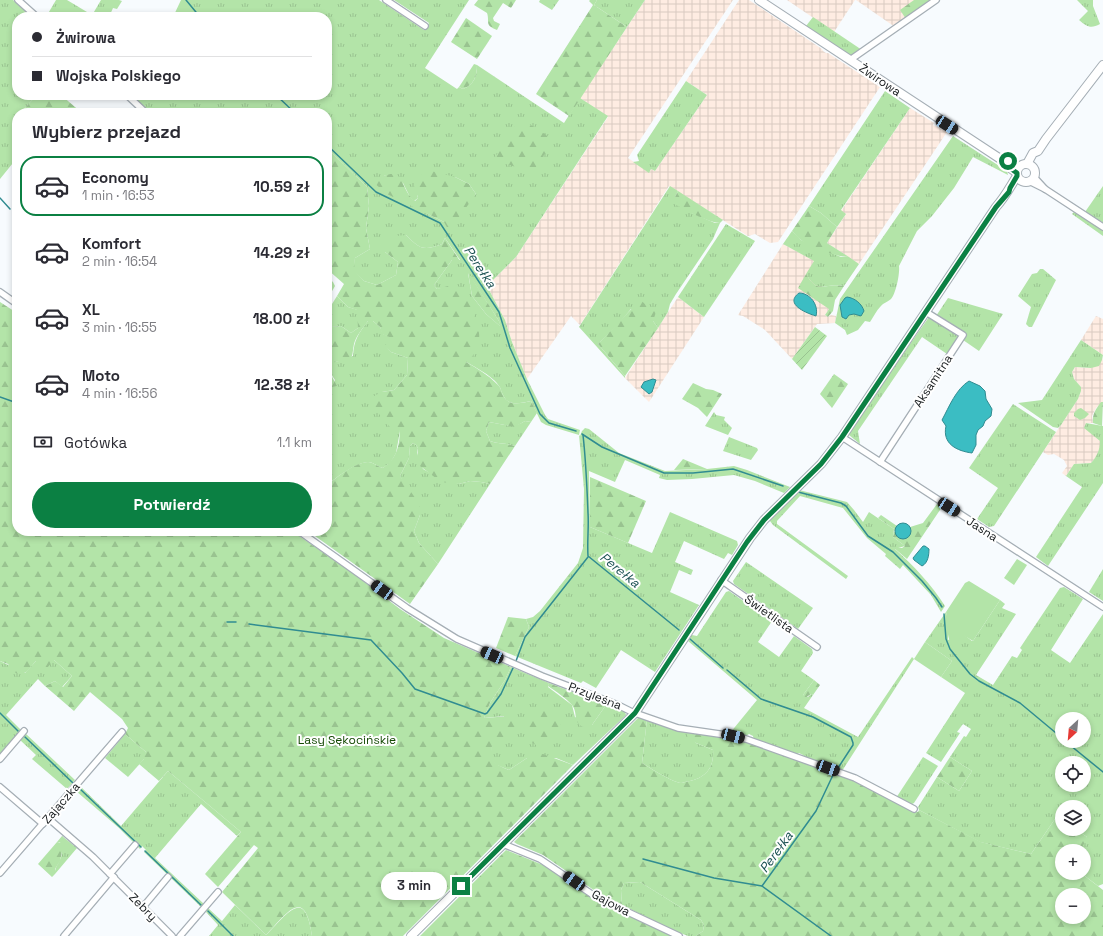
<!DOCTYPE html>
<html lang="pl">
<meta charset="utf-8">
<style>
:root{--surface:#fff;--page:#f2f2f3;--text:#2b2b33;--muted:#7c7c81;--line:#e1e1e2;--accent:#0b8043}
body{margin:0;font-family:"Space Grotesk",sans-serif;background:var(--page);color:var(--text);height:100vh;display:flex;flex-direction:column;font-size:15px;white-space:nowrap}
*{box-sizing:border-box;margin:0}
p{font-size:13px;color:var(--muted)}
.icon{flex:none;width:22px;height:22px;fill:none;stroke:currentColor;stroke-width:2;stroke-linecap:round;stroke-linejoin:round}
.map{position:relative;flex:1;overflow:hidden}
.sheet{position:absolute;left:12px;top:108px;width:320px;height:428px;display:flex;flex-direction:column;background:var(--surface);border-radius:16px;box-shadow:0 2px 6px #0003}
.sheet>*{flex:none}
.banner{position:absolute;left:12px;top:12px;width:320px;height:88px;border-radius:16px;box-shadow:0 2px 6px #0003;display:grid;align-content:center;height:88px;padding:0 20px;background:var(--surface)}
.needle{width:26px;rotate:206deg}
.controls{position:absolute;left:1055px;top:712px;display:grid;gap:8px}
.controls a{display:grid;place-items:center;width:36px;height:36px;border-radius:50%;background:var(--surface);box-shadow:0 2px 6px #0003;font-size:20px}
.end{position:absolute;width:18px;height:18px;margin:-9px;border:5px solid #0b8043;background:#fff;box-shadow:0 0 0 2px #fff}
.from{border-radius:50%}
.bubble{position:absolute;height:28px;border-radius:14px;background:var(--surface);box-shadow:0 2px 6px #0003;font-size:13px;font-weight:600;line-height:28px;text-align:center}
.car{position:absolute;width:12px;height:24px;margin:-12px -6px;border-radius:5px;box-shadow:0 0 3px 1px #0007;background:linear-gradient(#222 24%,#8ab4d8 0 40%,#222 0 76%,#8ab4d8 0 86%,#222 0)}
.banner b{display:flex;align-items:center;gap:14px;height:38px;font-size:15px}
.banner b+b{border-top:1px solid var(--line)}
.banner i{width:10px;height:10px;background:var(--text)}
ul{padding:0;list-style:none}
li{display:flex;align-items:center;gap:12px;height:60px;margin:0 8px 6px;padding:0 12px;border:2px solid transparent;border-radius:16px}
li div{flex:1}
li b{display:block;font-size:15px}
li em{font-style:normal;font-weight:600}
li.active{border-color:var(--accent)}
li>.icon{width:36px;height:36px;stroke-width:1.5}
h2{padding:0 20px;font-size:18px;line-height:48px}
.pay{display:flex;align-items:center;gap:10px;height:44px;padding:0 20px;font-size:15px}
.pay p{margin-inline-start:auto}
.button{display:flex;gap:8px;margin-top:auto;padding:8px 20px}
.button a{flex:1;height:46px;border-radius:24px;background:var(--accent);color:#fff;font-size:16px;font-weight:600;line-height:46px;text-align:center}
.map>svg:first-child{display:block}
.industrial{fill:url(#industrial-grid)}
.grass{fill:url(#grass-tufts);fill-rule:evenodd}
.forest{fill:url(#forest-firs);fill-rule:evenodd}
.garden{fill:url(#garden-furrows)}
.pitch{fill:#b3e4a8}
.water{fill:#3bbdc3;stroke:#308c91}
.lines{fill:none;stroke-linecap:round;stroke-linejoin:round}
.stream{stroke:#308c91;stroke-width:1.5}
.street-casing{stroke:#a5aeb5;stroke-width:8}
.secondary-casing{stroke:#a5aeb5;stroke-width:10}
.street{stroke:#fff;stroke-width:5.5}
.secondary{stroke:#fff;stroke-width:8}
.route{stroke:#0b8043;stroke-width:5}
.labels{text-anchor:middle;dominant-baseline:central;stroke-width:4;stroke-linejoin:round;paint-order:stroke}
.street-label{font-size:12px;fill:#161a1c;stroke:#fff}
.park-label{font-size:12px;fill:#154a04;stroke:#fff}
.water-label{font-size:13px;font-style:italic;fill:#1b5153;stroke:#fff}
</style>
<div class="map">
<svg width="1103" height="936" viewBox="0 0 1103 936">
<defs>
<pattern id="industrial-grid" width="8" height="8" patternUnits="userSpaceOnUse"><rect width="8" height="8" fill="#feece2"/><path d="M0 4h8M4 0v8" fill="none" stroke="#d9cac1"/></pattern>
<pattern id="grass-tufts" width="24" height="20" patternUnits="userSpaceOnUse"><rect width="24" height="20" fill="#b3e4a8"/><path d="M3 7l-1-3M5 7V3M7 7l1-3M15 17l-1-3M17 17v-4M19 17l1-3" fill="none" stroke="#99c390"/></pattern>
<pattern id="forest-firs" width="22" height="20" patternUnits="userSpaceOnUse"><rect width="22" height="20" fill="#b3e4a8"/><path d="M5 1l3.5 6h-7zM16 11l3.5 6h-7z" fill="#99c390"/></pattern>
<pattern id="garden-furrows" width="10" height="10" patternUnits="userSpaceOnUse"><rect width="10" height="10" fill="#b3e4a8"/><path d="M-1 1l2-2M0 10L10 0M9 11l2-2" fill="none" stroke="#99c390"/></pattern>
</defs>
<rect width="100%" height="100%" fill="#f7fbfe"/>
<!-- industrial -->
<g class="industrial">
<path d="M645,0H733L628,158L649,172L651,169L655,171L707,95L686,81L739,0H749L822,49L823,51L826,53H828L880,87L778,242L770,243L755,234L748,236L669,186L580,325L571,316L527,379L512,342L505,320L487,286L516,257L608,117L580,98Z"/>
<path d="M787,0H855L834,32Z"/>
<path d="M856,0H933L895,27Z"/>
<path d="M910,108L934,123L933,125L947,132L859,264L827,243L846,214L841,211Z"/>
<path d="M783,244L815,261L829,309L825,315L828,317L831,315L836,316L835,323L817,324L792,359L765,330L743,316L738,315Z"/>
<path d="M678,297L704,317L649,402L625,378Z"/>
<path d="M1096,316L1103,319V355L1081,340Z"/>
<path d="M1103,358V402L1096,408L1092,416L1093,423H1086L1100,441V447L1097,456L1091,463L1074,464L1066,476L1062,473L1067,466L1064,460L1054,454L1048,455L1043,452L1078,399L1081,391V387L1074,379L1072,372L1075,367L1091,368L1102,360Z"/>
</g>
<!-- grass -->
<g class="grass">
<path d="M0,0H13L32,17H17V95H37L20,113H17V158L0,179Z"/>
<path d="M56,0H67L87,12L84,17H46Z"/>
<path d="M101,0H119L122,1L117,9L113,8L109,17H91Z"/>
<path d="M181,0H379L424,30L429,23L394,0H469L425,68L457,89L459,87L463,89C474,85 477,76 477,65L564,123L580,98L608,116L516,257L487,286L505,320L512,342L527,379L545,415L548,419L580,430L579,435L580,436L582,431L585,428L589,429L619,453L665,471L707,469L734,466L747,470L790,487L784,493L755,481L734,475L692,479L667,480L659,478L660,475L625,460L615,482L589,471L590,527L652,553L670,512L737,541L738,545L732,555L728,553L724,559L684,541L675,562L693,570L691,575L679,570L670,592L699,605L655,672L621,650L596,688L583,681L581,683L515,656L529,627L526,619L533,617L540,611L578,563L583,548L584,489L579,435L546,425L541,422L531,401C521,403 508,407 503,395C501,392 501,388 499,386C494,377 475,367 466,362L444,288L437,289L434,285L452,260H460L445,238L442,244C423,251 420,249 406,235L385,252L398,262L396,275L377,285L364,281L353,270L355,258L370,249L366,228L369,206L367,187L327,148V113H158L152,108L148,112L129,95H327V17H173ZM384,175L403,183L410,197L414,201L418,198L417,195L455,177L469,184L476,194L444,222L428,214ZM468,273L499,321L500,326L486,314L472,296Z"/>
<path d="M540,0H559L552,10L539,2Z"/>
<path d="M597,0H645L627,27L594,5Z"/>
<path d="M1077,0H1093V6L1100,24C1091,29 1087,27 1079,20L1088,11Z"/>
<path d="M813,17L862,50L851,56L806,26Z"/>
<path d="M686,81L707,95L655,171L651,169L649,173L633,162L639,161L637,155Z"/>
<path d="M885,91L910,108L841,210L846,214L837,227L821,213L809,206Z"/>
<path d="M953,136L1007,171L1008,175L973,157L954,188L932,216L917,231L899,266C900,273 896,294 891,299C889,301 886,302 883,304C878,308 874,316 870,322L865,321L858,330L847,335L845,330L835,323L840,299Z"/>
<path d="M670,186L678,191L675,197L692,213L715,223H720L713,239L676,294L670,304L668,312L658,328L653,321L631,309L620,322L598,344L625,376V378L579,327Z"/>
<path d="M1103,186V222H1102L1085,212Z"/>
<path d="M1074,212L1103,230V236L1072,214Z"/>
<path d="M726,224L755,241L704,317L678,297Z"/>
<path d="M792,231L801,240L841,257H849L859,264L844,286C824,282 819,296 806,274L814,261L783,244Z"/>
<path d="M1040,269H1043L1056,280L1034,323L1032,327H1029L1026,324L1031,307L1018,296L1032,274L1037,273Z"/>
<path d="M327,277L333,282L335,286L327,300Z"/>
<path d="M337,296L348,307L358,310V328L351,333L341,326L332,327L327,332V312Z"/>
<path d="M948,298L1003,314L979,351L963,340L966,335L936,316Z"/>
<path d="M929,317L959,337L947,354L922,337L858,431L860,444L849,435L857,419Z"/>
<path d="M368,321H373L380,327L383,334L390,337L386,347L391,352L408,358L407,375L394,390L382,392L400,431L396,453L391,462L383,468C379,467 373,462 368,462C355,463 337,477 327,485V382L332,387L335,380L329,371L331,362L339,361L353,356C354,340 358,334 368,321Z"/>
<path d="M1081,340L1103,355L1102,360L1099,366L1091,368L1075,367L1072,372L1074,379L1081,387V391L1078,399L1061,425L1058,428L1053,427L1018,403L1042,400Z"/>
<path d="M1013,404L1056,432L994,526L989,527L977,519L998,488L969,468Z"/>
<path d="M714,412L716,415L725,417L724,420L732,428L728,435L705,426Z"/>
<path d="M525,421L531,422L515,446C507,443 498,444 490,441L486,431L489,422C502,424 514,429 525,421Z"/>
<path d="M1086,423L1103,426V483L1048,566L1036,557L1082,487L1066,476L1074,464L1091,463C1097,456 1100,450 1100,441L1084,428Z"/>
<path d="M729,437L757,448L758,450L751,460L723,451Z"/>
<path d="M413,443L416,445L418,448L417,453L423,469L432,474L459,484L470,481L481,482L490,484L438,564L419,543L414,531L420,515L400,476L409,458L410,446Z"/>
<path d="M799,490L847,502L854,510L863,522L869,512L894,529L893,537L905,546L895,549C913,565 932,585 945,606L941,612L931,595L903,565L900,569L885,556L886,554L867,538L843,508L800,496L777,521V524L848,576L846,579L773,525L770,521V519Z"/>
<path d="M746,562L813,608L798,629L734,584L733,581Z"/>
<path d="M1103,569V601L1089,592Z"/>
<path d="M1064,587L1083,599L1051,650L1070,663L1103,614V884L1098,886L1081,873H1084V851L1066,850V847L1068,846L1075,847L1087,837L1075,829H1084V807H1062V820L1057,816L1031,854L980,842L919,810L918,807L937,777L959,791L972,771L950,757L964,736L966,737L971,729L963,724L957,732L960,733L941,762L926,753L965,693L941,677L952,661L925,642L946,612L948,620V640L963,634L972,641H973L1000,600L1005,604L1002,608L1016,614L976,675L993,685L1012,656L1017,658L1022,650L1020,648L1060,588ZM1062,719H1084V741H1062ZM1062,763H1084V785H1062Z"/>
<path d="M729,591L772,621L758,642L779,657L794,636L812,649L813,653L801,671L814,680L803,695L808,697L811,694L813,695L804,708L858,737L912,657L914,659L842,771L805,758L803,755L799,753L796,755L754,740L753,736L749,734L746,736L730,733L757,700L688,641L692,635L697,636L726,592Z"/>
<path d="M54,660L72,676L62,687L55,681L45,686L38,679L6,715L22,731L0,756V661L25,673L36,661Z"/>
<path d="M511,667L549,683L548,687L572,705L575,717L592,725L606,705L625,712L626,715L573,765L556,758H527L509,770C505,768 501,767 497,765C482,755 499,728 504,716L484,718L490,703L505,680Z"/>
<path d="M647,719L687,732L696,743L713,750C714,767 707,777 690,781C687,781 683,783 681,783C672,782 650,768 642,763Z"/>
<path d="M25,733L75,780L67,789L32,759L36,755L20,740Z"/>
<path d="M125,734L146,752L145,758L128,777L105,758Z"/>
<path d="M923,757L938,766L914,803L910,805L896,798Z"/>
<path d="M168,771L241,832L237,836L201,804L155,858L204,904L201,907L144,852L146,850L142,846L140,849L119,828L76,791L80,786L121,826Z"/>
<path d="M62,836L77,848L55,874C54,866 62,861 62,852C63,849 61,845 60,842H57Z"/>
<path d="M640,882L701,920L704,925L703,931L696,936H688L670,929L622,905L621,890L624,883Z"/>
<path d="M235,905L266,935C288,913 305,886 312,936H209L218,925L206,912L208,908L222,921Z"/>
</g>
<!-- forest -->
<g class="forest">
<path d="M478,0H516L511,8L503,3L493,18L494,21L500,24L497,30C484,25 490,22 487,13L474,5Z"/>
<path d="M590,0H597L594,5L627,27L569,116L536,94L593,5L589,1Z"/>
<path d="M914,0H933L906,19L900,10Z"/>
<path d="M466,18L492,36L477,59L451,42Z"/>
<path d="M474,64L477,65C477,76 474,85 463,89L459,87Z"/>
<path d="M37,95H61L82,113H20Z"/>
<path d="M520,118L554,140L532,173L494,159Z"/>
<path d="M327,148L367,187L369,206L366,228L370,249L355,258L354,270L364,281L377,285L396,275L398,262L385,252L384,244L395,236L406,235C420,249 423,251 442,244L445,238L460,261L452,260L434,285L437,289L452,285L460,287C474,308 492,343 466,362C477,368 488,375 497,384C501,387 501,391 503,395C508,407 522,403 531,401L537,413L531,422L525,421L515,427L489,422L486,431L490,441C498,444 507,443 515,446L490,484L481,482L470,481L459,484L441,482L420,466L417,460L418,448L416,445L413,443L410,446L409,458L400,476L420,505V515L414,531L419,543L438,564L410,604L308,531H327V485C338,477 353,463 368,462C373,462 379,467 383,468C397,458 399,447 400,431L390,427L371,404L370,398L382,392L394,390L407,375L408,358L391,352L385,347L389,337L382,334L380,327L373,321H368C363,328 356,336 354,344C352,353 354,355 348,363L339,361L331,363L329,371L337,386L332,387L327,382V355L328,354L327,352V332L332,327L341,326L351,333L358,328L357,310L348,307L337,296L344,284L327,269Z"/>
<path d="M428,170L455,177L469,184L476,194L449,231L444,222L387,194L373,182C407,160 398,189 415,201L418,198L414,185L420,175Z"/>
<path d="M678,191L723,220L720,223C710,223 684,210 675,204V197Z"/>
<path d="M809,206L821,213L837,227L827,243L849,257C836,257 812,248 801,240C798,238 795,234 792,231Z"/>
<path d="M468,272L499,321L501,327L486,314L472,296Z"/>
<path d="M806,274C819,296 824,282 844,286L835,300L833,311L828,317L825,315L829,309L798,288Z"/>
<path d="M640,300L656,312L653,321L658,328L625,376L598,344Z"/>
<path d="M0,302L17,313V531H292L350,571L400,609L444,638L511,667L505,680L490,703L484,718L510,716L515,722V730L507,742L492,745C491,762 494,764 509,770L527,758L543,754L573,765L403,936H312C305,885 287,913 266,935L222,892L258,848L254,845L218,887L205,874L241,832L168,771L159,781L139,764L144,759L143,757L146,752L125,734L128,728L122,719L90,692L74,711L45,686L55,681L63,687L72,676L54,660L47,668L36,661C27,671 25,678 12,671L8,664L0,661Z"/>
<path d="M834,374L848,384L832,408L820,394Z"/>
<path d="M693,383L706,389L713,390L722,394L707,417L698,408L682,399Z"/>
<path d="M1101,402H1103L1102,426L1093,423C1092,414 1096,409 1101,402Z"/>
<path d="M1081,408L1089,414L1085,418L1080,420L1074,416V413L1078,409Z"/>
<path d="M683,459L707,469L674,470Z"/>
<path d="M590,477L646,501L628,543L590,527Z"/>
<path d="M937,504L942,507L907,559L894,548H902L905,546L893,537L894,529L878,518L881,515L897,526L894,532L911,531L910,527L923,523Z"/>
<path d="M508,617L526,619L529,627L515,656L496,648Z"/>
<path d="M814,680L820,685L813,695L811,694L805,698L803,695Z"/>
<path d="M549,683L606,705L592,725L586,728C571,723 579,714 572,705C566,698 555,691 548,686Z"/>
<path d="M542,708L553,716L563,727C557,739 551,742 539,746C536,745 533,744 531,741C524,733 523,717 532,711C534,709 539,709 542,708Z"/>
<path d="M639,717L647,719L642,763C650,768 672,782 681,783C683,783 687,781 690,781C707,777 714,767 713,750L696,743L688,738L687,732L745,740L854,779L918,812L919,810L981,842L1031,854L1057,816L1062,820V829H1075L1087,837C1083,853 1075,844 1066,847L1067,851H1062V873H1081L1103,890V936H696L703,931L704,925L701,920L640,882L624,883L621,890L622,905L598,893L543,855L517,844L514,842ZM1062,895H1084V917H1062Z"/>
<path d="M950,757L972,771L959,791L937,777Z"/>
<path d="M57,842L63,843L65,849L62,852L60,861L55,869V874L52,877L38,864Z"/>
<path d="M506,850L543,865L596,900L674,936H420Z"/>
</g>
<!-- garden -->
<path class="garden" d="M815,327L827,336L802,370L792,359Z"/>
<!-- pitch -->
<g class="pitch">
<path d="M1017,559L1027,565L1014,585L1004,578Z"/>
<path d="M969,581L1000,600L973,641L963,635L953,647C945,635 949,626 946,612L965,583Z"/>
<path d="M925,642L952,661L941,677L914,659Z"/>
</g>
<!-- water -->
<g class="water">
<path d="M799,293C810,293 819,305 816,316C806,313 784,304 799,293Z"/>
<path d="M847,297C855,298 862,304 864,311L861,316L854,314L849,315L846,319L842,317L840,305L845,298Z"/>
<path d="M653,379L656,380L652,392L649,394L641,387L644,382Z"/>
<path d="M969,381L980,386L985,391L986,399L992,409L991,416L985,421L983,426L978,430L976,435V445L972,453C957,451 942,444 946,426L942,420C949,407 956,389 969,381Z"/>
<circle cx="903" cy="531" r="8"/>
<path d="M923,546H925L929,549C929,555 928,563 922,566L914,560L913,558Z"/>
</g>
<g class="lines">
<!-- stream -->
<g class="stream">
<path d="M186,0L200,17"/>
<path d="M276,95L295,113"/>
<path d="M327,145L376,192L440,223L499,312L510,348L540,414L549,423L576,431"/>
<path d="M0,198L10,209"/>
<path d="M0,397L17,403"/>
<path d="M582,434L602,447L664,473H693L733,469L783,486"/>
<path d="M583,435C586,461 587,487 588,513C589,527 587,541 588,556L679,630"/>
<path d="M798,492L841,503L846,506L868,536L893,552L922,581L936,598L942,607"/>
<path d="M944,614L946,639L950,649L970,674L979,681L1020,703L1062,738"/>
<path d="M227,622H236"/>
<path d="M249,624L371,640L402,673L415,689L485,714L487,713L501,694L513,668"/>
<path d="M690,639L723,668"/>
<path d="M516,661L525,637L588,557"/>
<path d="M727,670L761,699L813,717L851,737L853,743V745L838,768"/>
<path d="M0,713L18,731"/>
<path d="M25,737L73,783"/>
<path d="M1065,741L1103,772"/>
<path d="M79,788L141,847"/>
<path d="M145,851L201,905"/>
<path d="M643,859L714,878L762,886"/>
<path d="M208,911L233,936"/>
<path d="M831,936L762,886L816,811L833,775"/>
</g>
<defs>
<g id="street">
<path d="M18,0L37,17"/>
<path d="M386,0L425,26"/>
<path d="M850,60L936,0"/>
<path d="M127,95L146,113"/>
<path d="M1034,177L1045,189"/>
<path d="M1029,181L1045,189L1103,227"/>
<path d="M0,292L17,304"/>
<path d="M842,437L1103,607"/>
<path d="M880,462L963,335L926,312"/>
<path d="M299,531L407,608L457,639L542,676L618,705L632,712L678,728L733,736L746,739L855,778L914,809"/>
<path d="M721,580L817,647"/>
<path d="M0,759L24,731"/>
<path d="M0,787L43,824"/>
<path d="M48,818L93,857L172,936"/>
<path d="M503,844L540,859L596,897L679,936"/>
<path d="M0,873L122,732"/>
<path d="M110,874L135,845"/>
<path d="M143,907L168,877"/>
<path d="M64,936L114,877"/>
<path d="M180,936L218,892"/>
</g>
<g id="secondary">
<path d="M759,0L1002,160L1006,165L1017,173"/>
<circle cx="1026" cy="173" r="9"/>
<path d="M1027,164L1033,153L1038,151L1046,139L1103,65"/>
<path d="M411,936L635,713L750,538L764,520L821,464L842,437L996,207C1005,197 1010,187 1017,176"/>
</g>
</defs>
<!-- street casing -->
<use href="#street" class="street-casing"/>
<!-- secondary casing -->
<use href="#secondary" class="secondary-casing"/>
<!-- street -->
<use href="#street" class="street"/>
<!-- secondary -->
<use href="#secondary" class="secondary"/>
</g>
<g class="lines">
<!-- route -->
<path class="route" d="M461,886L635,713L747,542L764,520L821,464L842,437L996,207L1009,192L1010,188L1017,176V173L1006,165L1002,160L1008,161"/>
</g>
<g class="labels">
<!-- street labels -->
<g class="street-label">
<text transform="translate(880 80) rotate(34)">Żwirowa</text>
<text transform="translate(933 381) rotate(-57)">Aksamitna</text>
<text transform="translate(982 529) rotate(33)">Jasna</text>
<text transform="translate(769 614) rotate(35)">Świetlista</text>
<text transform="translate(595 696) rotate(21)">Przyleśna</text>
<text transform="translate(61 803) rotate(-49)">Zajączka</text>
<text transform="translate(611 903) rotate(28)">Gajowa</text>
<text transform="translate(143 907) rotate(45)">Zebry</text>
</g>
<!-- park labels -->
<g class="park-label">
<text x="347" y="740">Lasy Sękocińskie</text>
</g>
<!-- water labels -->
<g class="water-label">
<text transform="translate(480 267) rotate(57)">Perełka</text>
<text transform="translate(620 570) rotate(39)">Perełka</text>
<text transform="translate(776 852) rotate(-54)">Perełka</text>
</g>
</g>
</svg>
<div class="controls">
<a><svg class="needle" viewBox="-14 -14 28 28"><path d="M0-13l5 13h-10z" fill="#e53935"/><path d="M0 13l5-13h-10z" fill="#7c7c81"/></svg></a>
<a><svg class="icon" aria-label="locate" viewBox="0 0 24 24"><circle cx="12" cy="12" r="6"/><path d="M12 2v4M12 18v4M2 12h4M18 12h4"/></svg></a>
<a><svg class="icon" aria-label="layers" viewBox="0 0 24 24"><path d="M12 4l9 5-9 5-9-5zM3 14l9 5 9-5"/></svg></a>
<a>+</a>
<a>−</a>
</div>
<i class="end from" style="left:1008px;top:161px"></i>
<i class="end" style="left:461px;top:886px"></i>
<div class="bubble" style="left:381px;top:872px;width:66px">3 min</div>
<i class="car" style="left:947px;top:125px;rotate:123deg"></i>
<i class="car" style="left:949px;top:507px;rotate:123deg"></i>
<i class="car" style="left:382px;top:590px;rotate:306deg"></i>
<i class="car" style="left:492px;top:655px;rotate:294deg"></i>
<i class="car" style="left:733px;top:736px;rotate:104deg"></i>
<i class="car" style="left:828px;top:768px;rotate:110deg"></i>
<i class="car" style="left:574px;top:881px;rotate:304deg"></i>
<div class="banner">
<b><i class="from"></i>Żwirowa</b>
<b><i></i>Wojska Polskiego</b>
</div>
<section class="sheet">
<h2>Wybierz przejazd</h2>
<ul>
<li class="active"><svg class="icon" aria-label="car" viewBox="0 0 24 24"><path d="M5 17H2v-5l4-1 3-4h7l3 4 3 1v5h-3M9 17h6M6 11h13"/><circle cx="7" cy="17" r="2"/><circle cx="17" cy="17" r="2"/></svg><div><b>Economy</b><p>1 min · 16:53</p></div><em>10.59 zł</em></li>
<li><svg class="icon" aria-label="car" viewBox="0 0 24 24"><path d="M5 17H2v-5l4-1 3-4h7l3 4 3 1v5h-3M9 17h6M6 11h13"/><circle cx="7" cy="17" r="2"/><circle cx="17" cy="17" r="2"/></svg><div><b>Komfort</b><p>2 min · 16:54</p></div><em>14.29 zł</em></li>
<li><svg class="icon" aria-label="car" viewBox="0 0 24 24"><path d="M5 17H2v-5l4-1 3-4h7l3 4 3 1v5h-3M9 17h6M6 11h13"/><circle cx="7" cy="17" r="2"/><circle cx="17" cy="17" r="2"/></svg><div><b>XL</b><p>3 min · 16:55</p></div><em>18.00 zł</em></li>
<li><svg class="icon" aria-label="car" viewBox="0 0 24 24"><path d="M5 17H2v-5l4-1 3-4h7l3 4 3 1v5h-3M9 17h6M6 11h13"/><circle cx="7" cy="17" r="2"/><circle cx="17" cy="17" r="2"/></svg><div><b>Moto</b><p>4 min · 16:56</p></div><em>12.38 zł</em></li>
</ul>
<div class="pay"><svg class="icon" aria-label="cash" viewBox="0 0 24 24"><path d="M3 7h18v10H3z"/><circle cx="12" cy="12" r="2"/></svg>Gotówka<p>1.1 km</p></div>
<div class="button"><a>Potwierdź</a></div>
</section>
</div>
